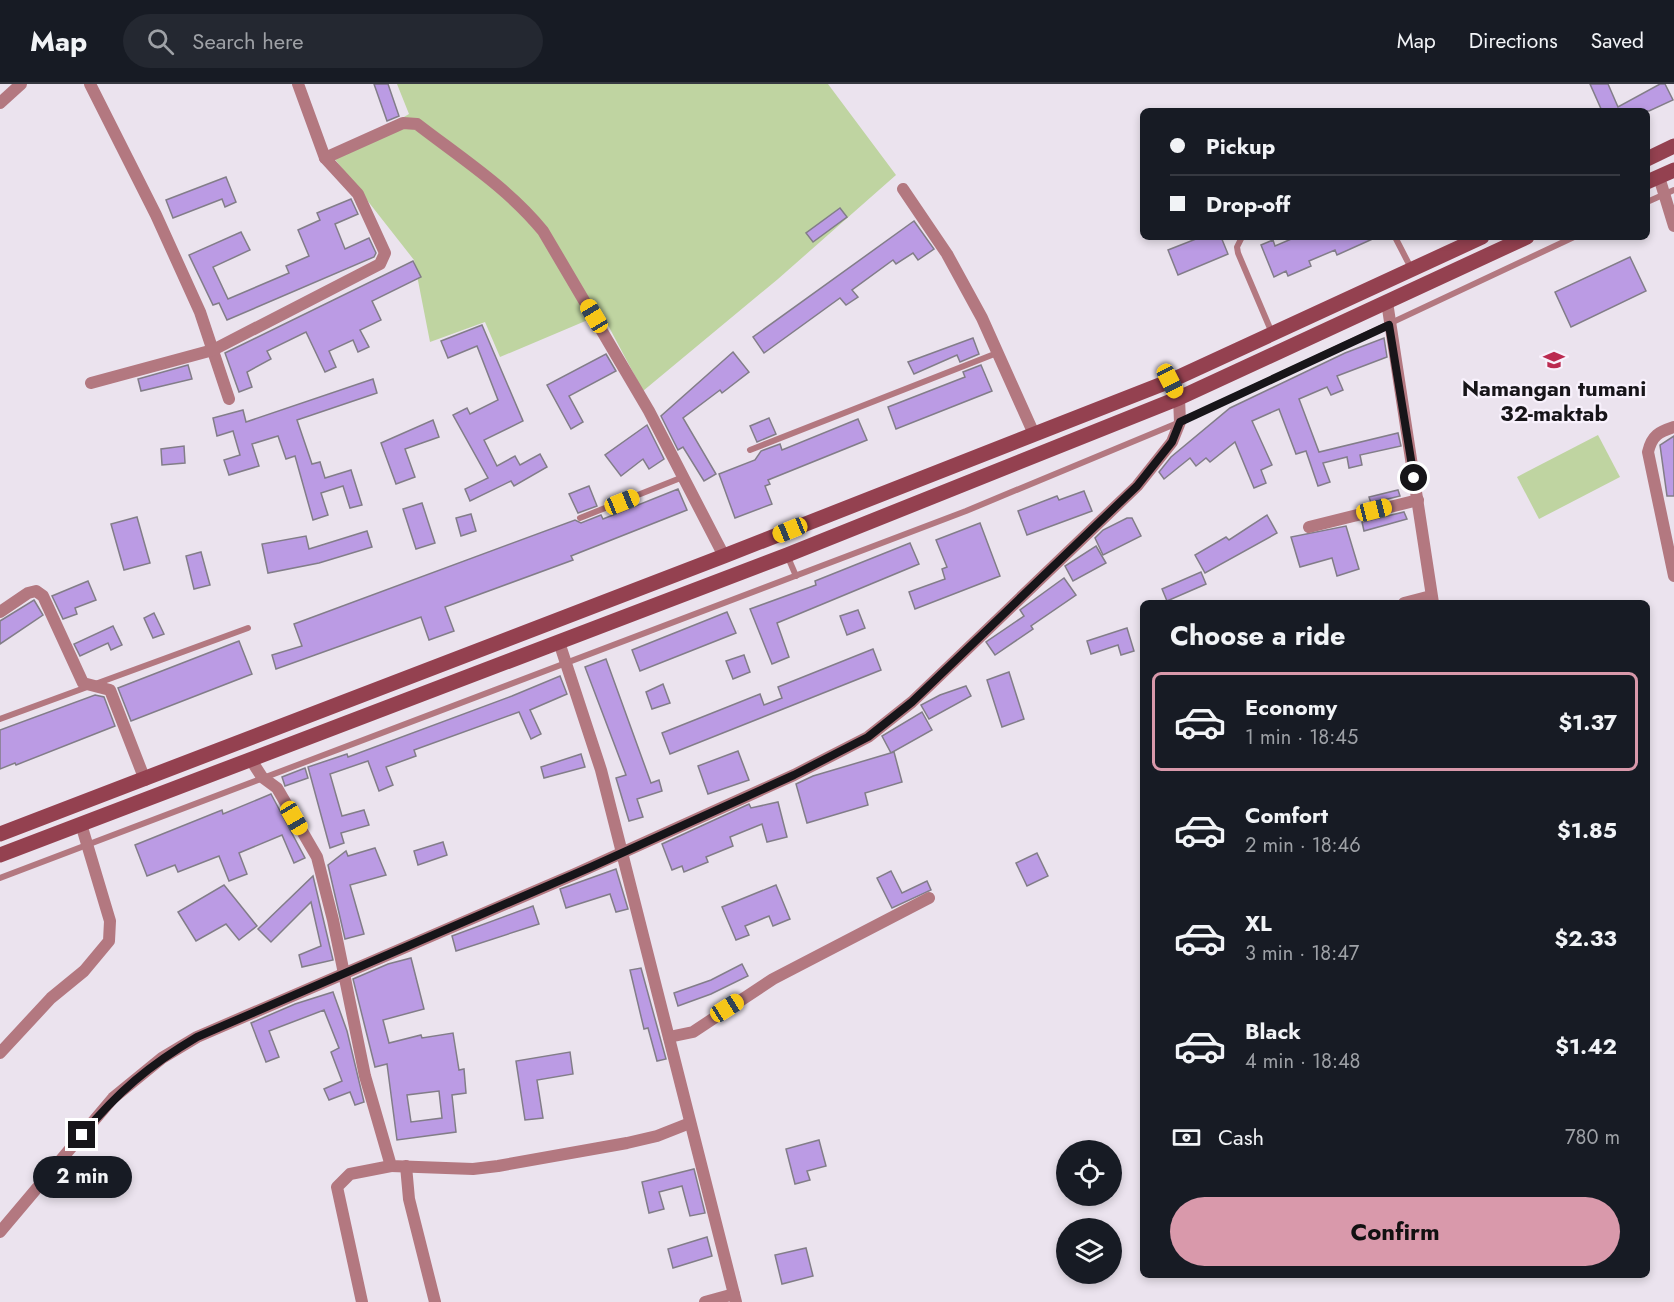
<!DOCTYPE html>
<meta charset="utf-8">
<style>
:root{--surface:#171b24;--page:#242831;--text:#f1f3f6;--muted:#9ea1a6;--line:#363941;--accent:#d999ab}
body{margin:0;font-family:Jost,sans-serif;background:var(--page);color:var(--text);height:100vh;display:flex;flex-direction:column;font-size:22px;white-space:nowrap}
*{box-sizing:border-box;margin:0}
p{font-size:20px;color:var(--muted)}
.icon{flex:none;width:33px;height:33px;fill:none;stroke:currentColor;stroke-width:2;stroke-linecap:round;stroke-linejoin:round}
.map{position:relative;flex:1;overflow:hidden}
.side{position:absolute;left:1140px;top:516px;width:510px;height:678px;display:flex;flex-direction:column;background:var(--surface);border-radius:9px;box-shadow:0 3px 9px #0003}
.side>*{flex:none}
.guide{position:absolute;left:1140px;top:24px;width:510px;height:132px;border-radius:9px;box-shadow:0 3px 9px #0003;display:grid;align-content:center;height:132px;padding:0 30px;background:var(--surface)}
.buttons{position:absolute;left:1056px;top:1056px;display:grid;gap:12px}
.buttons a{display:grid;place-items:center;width:66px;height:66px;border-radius:50%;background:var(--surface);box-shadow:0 3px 9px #0003;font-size:30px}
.end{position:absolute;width:27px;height:27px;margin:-14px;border:8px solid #171519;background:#fff;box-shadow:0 0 0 3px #fff}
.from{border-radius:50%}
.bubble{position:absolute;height:42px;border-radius:21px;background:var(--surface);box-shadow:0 3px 9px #0003;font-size:20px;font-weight:700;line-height:42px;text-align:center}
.car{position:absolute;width:18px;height:36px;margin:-18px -9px;border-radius:8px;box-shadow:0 0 4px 2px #0007;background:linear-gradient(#f5c518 24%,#345 0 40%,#f5c518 0 76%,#345 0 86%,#f5c518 0)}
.guide b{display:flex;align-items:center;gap:21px;height:57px;font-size:22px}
.guide b+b{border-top:2px solid var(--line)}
.guide i{width:15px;height:15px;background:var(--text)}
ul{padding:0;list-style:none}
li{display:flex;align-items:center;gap:18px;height:99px;margin:0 12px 9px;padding:0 18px;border:3px solid transparent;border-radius:9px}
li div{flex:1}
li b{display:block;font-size:22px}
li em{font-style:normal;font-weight:700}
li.current{border-color:var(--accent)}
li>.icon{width:54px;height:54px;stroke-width:1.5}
h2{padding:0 30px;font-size:27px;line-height:72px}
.pay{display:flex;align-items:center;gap:15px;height:66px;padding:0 30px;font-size:22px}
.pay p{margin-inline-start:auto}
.cta{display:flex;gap:12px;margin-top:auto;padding:12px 30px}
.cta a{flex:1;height:69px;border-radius:36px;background:var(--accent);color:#111;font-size:24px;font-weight:700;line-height:69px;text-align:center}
header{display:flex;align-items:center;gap:36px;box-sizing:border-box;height:84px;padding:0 30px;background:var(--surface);border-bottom:2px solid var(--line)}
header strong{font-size:28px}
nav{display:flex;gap:33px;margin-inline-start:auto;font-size:21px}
.search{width:420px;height:54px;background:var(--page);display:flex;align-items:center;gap:15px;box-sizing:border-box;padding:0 21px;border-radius:33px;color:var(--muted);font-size:22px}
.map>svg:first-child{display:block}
.green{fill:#bfd4a1}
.building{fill:#bb9be4;stroke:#827d88;stroke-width:1.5;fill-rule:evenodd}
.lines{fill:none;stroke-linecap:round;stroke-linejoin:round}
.service{stroke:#b37880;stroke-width:6}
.minor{stroke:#b37880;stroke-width:12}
.secondary{stroke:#944150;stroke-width:15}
.route{stroke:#171519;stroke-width:8}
.labels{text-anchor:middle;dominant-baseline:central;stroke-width:4.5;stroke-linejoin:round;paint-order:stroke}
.poi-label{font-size:22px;font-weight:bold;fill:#171519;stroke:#f8f1fc}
</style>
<header>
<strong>Map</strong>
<div class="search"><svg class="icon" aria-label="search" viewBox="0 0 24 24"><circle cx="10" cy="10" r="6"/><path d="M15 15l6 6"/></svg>Search here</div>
<nav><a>Map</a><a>Directions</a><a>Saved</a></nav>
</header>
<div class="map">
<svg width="1674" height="1218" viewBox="0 0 1674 1218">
<rect width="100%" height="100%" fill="#ebe3ee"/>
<!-- green -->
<g class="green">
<path d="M397,0H828L896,91L778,195L643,307L602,230L500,273L485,238L430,258L414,176L334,74L409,30Z"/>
<path d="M1598,351L1620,393L1539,435L1517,393Z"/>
</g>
<!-- building -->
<g class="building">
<path d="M374,0H388L399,32L387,37Z"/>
<path d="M1590,0H1608L1618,23L1660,0H1665L1673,16L1649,27H1602Z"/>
<path d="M226,93L236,118L225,123L222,115L173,134L166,116Z"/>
<path d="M351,115L358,130L335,140L345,165L369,154L376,169L374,173L227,236L219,219L213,221L189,171L241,148L250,166L213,183L228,215L289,189L286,182L309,172L298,146L320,136L317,129Z"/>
<path d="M840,124L847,133L813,158L806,149Z"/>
<path d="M914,137L934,165L918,176L913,169L896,180L893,176L852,206L858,213L846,221L840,214L764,269L753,253Z"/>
<path d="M1201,153H1221L1228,170L1178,191L1168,166Z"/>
<path d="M1296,153H1377L1337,171L1335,166L1309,177L1311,182L1288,192L1286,187L1274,193L1261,161L1273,156L1275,162Z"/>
<path d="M1630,173L1646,207L1571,243L1555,208Z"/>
<path d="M413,177L421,193L372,217L381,236L360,246L369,263L358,268L353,256L329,267L336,283L325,288L306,248L267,267L271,275L247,288L252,303L239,308L225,269Z"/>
<path d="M482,241L523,337L484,356L497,382L515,372L520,381L540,370L547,383L514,402L511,397L470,417L465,405L488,394L453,331L467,324L470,330L498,316L477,262L448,274L441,257Z"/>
<path d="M973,254L979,270L960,278L957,271L914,290L908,278Z"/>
<path d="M1384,254L1387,273L1337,292L1343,306L1331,311L1327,303L1299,315L1319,368L1398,349L1401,362L1360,371L1362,381L1349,384L1347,373L1323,379L1330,398L1318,402L1306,367L1296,370L1279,325L1252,337L1272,381L1261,386L1266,399L1254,404L1235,358L1210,378L1206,374L1196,382L1190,374L1164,395L1159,388L1171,373L1230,324L1345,269Z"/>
<path d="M733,268L749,288L722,309L720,306L683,334L716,390L704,397L683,363L678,366L661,332Z"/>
<path d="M606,270L616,287L569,312L583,338L571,345L547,301Z"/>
<path d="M188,281L192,295L141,307L138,295Z"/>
<path d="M981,281L992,307L896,345L888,323L965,293L963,288Z"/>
<path d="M373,295L377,309L297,336L312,380L320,378L325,394L351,386L362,421L350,424L343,402L321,409L328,431L313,436L295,372L286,375L278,352L252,360L259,382L229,391L224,376L240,371L233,347L217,352L213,334L243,326L246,338Z"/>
<path d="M769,334L776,350L757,358L750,342Z"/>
<path d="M858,335L867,356L768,396L770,400L765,402L772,420L735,434L719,390L755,376L761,367L780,360L782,366Z"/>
<path d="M433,336L439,353L405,365L415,393L396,400L381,359Z"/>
<path d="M647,341L664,375L649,385L643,375L621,392L605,371Z"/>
<path d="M1674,352V412H1667L1660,361Z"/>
<path d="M184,362L185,379L162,381L161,365Z"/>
<path d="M589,402L597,422L578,429L569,410Z"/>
<path d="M678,405L687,426L571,472L573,476L445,523L454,547L429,556L421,533L276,585L272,571L302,562L294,540L575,436L581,439L601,431L603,435Z"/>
<path d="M1398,406L1400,412L1371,419L1369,413Z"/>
<path d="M1084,407L1092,427L1027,451L1018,427L1057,412L1059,416Z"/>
<path d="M422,419L435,459L416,465L403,425Z"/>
<path d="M1404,428L1407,435L1364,447L1362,438Z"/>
<path d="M471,430L476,447L461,452L456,434Z"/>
<path d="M1267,431L1277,449L1205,489L1195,471L1226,453L1229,456Z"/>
<path d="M137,433L150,479L124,486L111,440Z"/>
<path d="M1127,434H1132L1141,452L1103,471L1095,454L1103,446Z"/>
<path d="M980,439L1000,492L915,525L909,508L945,495L942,485L947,483L936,456Z"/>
<path d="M1346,442L1359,485L1337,492L1332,474L1300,483L1291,453Z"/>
<path d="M367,447L372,463L319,479L268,489L262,460L306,452L309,465Z"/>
<path d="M910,459L919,480L777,539L789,573L772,580L750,525L816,501L815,497Z"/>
<path d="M1096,462L1106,479L1073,497L1065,482Z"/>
<path d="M201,468L210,501L194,505L186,472Z"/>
<path d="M1201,488L1206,500L1167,517L1162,505Z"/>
<path d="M1064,494L1076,511L1031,542L1033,545L995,571L986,558L1024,532L1020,526Z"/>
<path d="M88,497L96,516L75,524L77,530L63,535L52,512Z"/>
<path d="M34,516L43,531L0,560V537Z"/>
<path d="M858,526L865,544L847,551L840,532Z"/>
<path d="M727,528L736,549L640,587L632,566Z"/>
<path d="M154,529L164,550L153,554L144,534Z"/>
<path d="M113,542L122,561L111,566L108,559L80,572L74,560Z"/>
<path d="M1127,544L1134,567L1121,571L1118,561L1091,570L1087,557Z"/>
<path d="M239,557L252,590L131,637L118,604Z"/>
<path d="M873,565L881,586L670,670L662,649L760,610L764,621L782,614L778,603Z"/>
<path d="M744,571L750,588L733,595L726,577Z"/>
<path d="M606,575L651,699L659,696L662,707L637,715L643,733L629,737L616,694L626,691L585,583Z"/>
<path d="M1009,588L1024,635L1002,643L987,596Z"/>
<path d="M560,592L567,610L530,626L541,650L531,655L519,628L414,666L416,672L386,683L393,701L379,707L368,677L330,690L342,732L364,726L369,741L341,749L344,759L330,764L308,683L347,670L348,673L512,612Z"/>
<path d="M663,600L670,619L652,625L646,608Z"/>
<path d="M966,602L971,612L929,635L921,621L940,611Z"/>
<path d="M95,611L104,613L115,642L16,681L15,679L0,685V646Z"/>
<path d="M922,628L932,646L891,669L882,652Z"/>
<path d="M738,667L749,696L708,710L698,682Z"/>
<path d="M894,668L902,698L865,709L868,721L807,739L796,700L813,692Z"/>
<path d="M581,670L585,683L544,694L541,683Z"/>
<path d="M305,684L308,694L285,702L282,693Z"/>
<path d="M271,710L305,774L294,779L282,751L239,769L247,790L229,797L219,772L178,788L175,781L147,792L135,761L222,726L223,730Z"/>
<path d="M778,718L787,753L767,758L762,740L730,753L733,762L706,773L708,778L684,788L682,782L672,786L662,760L749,720L751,724Z"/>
<path d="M443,758L447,771L418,781L414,767Z"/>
<path d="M375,764L386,791L350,801L364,850L345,855L328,781L346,767L348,772Z"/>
<path d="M1037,769L1048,792L1027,802L1016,779Z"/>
<path d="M616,785L628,825L616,828L610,810L566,824L560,805Z"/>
<path d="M891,787L902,809L927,797L931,806L892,824L877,794Z"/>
<path d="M313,792L333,876L302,883L299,871L321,862L311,818L271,858L258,845Z"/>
<path d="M224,801L257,842L239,856L226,840L196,857L178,828Z"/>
<path d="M776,801L790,835L773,842L769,832L745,842L749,851L736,856L722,823Z"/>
<path d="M533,822L539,840L456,867L452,852Z"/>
<path d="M411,874L424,925L383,936L389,959L421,951L422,954L453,949L459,986L464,985L466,1009L452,1011L456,1048L397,1056L387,980L375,983L353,895L388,880ZM439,1007L442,1034L411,1038L407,1011Z"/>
<path d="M742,880L748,892L711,910L678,922L674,909L711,896Z"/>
<path d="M641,884L666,975L657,977L648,944L644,945L630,886Z"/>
<path d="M333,908L347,947L364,1018L355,1021L350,1008L329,1016L324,1005L342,997L331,968L339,964L324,926L269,947L279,973L266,978L251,939L295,920Z"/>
<path d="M570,968L573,990L537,996L543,1034L525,1036L516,977Z"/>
<path d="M819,1056L826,1082L807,1087L810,1096L795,1100L786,1065Z"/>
<path d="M694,1085L705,1129L690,1132L682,1102L659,1108L664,1125L649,1129L642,1098Z"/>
<path d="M707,1153L712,1172L673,1184L668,1165Z"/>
<path d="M806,1164L813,1192L782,1200L775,1171Z"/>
</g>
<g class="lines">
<!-- service -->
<g class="service">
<path d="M1647,118L1674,106"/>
<path d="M1242,153L1237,163L1238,169L1272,249"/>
<path d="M1395,153L1411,184"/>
<path d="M750,366L997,269"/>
<path d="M580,434L683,393"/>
<path d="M787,471L796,492"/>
<path d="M0,635L248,544"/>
<path d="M0,794L966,427L1180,338L1574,153"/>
</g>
<!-- minor -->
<g class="minor">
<path d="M90,0L156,131L200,228L229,315"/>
<path d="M0,19L21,0"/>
<path d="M325,74L403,39L417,40C461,74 508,104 543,147L649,327L724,472"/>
<path d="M1659,93L1674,142"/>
<path d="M903,105L947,170L982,234L1034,350"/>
<path d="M1387,218L1433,519"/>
<path d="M91,299L213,266L380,180L385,169L358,110L325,74L298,0"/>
<path d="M1674,343C1659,348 1652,351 1648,368L1674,492"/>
<path d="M1309,443L1418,416"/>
<path d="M1404,519L1431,512"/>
<path d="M0,528L28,509L36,507L43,512L83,599L110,606L145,696"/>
<path d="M559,558L601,686L736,1218"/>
<path d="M251,676L262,693L277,704L317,773L333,836L365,992L391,1082L473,1085L498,1082L627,1059L657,1052L690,1039"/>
<path d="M669,953L693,948L773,895L929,814"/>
<path d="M0,969L51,914L84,887L109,857L110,837L81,740"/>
<path d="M406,1082L409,1115L435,1218"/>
<path d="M0,1148L113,1014L162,974L197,953L575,790L794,691L868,653L912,618L1137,402L1172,358L1180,338L1179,314L1170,297"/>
<path d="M362,1218L337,1103L350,1090L391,1082"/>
<path d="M705,1218L734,1210"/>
</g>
<!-- secondary -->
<g class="secondary">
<path d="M1647,75L1674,62"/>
<path d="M1647,98L1674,86"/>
<path d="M0,750L724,472L1170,297L1482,153"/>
<path d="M0,771L787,471L1179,314L1527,153"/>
</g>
</g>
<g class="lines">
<!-- route -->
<path class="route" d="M82,1051C119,1007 148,982 197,953L591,783L794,691L868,653L912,618L1137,402L1172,358L1180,338L1389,241L1414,394"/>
</g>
<!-- icons -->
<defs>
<symbol id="school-bare" viewBox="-9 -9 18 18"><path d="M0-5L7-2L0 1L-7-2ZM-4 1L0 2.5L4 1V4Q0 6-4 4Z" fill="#bb2a50" stroke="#f8f1fc" stroke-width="2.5" paint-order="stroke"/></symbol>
</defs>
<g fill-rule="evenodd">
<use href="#school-bare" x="1539" y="261" width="30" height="30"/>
</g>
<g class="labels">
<!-- poi labels -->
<g class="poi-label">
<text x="1554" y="304">Namangan tumani<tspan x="1554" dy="25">32-maktab</tspan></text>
</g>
</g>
</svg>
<div class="buttons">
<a><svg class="icon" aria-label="locate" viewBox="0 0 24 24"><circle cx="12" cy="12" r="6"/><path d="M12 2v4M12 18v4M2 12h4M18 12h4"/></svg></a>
<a><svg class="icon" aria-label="layers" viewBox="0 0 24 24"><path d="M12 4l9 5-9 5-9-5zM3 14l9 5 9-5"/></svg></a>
</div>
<i class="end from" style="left:1414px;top:394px"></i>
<i class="end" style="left:82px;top:1051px"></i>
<div class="bubble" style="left:33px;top:1072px;width:99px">2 min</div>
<i class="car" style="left:594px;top:232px;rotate:329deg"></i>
<i class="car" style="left:1170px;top:297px;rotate:153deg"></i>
<i class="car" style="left:622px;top:418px;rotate:68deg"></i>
<i class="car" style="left:1374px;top:426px;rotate:76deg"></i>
<i class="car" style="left:790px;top:446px;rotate:248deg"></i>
<i class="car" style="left:294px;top:734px;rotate:150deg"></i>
<i class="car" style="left:727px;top:924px;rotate:58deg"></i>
<div class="guide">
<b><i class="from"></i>Pickup</b>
<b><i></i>Drop-off</b>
</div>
<section class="side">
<h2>Choose a ride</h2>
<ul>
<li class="current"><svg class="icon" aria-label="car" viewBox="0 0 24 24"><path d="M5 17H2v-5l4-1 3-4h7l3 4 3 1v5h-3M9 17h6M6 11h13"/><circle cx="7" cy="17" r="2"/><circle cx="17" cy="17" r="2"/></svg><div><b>Economy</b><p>1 min · 18:45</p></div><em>$1.37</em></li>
<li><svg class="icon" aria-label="car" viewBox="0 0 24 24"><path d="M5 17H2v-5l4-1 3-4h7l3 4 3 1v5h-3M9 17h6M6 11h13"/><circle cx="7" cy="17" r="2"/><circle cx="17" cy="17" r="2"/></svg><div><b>Comfort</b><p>2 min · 18:46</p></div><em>$1.85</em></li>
<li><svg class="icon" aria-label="car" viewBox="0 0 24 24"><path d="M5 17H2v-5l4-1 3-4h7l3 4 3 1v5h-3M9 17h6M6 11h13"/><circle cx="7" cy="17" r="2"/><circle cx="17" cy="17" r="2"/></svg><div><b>XL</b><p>3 min · 18:47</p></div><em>$2.33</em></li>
<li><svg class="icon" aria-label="car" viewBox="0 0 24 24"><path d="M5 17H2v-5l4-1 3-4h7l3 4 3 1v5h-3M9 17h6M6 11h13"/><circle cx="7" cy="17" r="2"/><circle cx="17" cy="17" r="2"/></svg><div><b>Black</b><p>4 min · 18:48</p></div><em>$1.42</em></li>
</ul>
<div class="pay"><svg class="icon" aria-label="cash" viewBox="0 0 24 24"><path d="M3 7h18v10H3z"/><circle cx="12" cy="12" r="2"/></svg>Cash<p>780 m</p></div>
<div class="cta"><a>Confirm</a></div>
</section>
</div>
